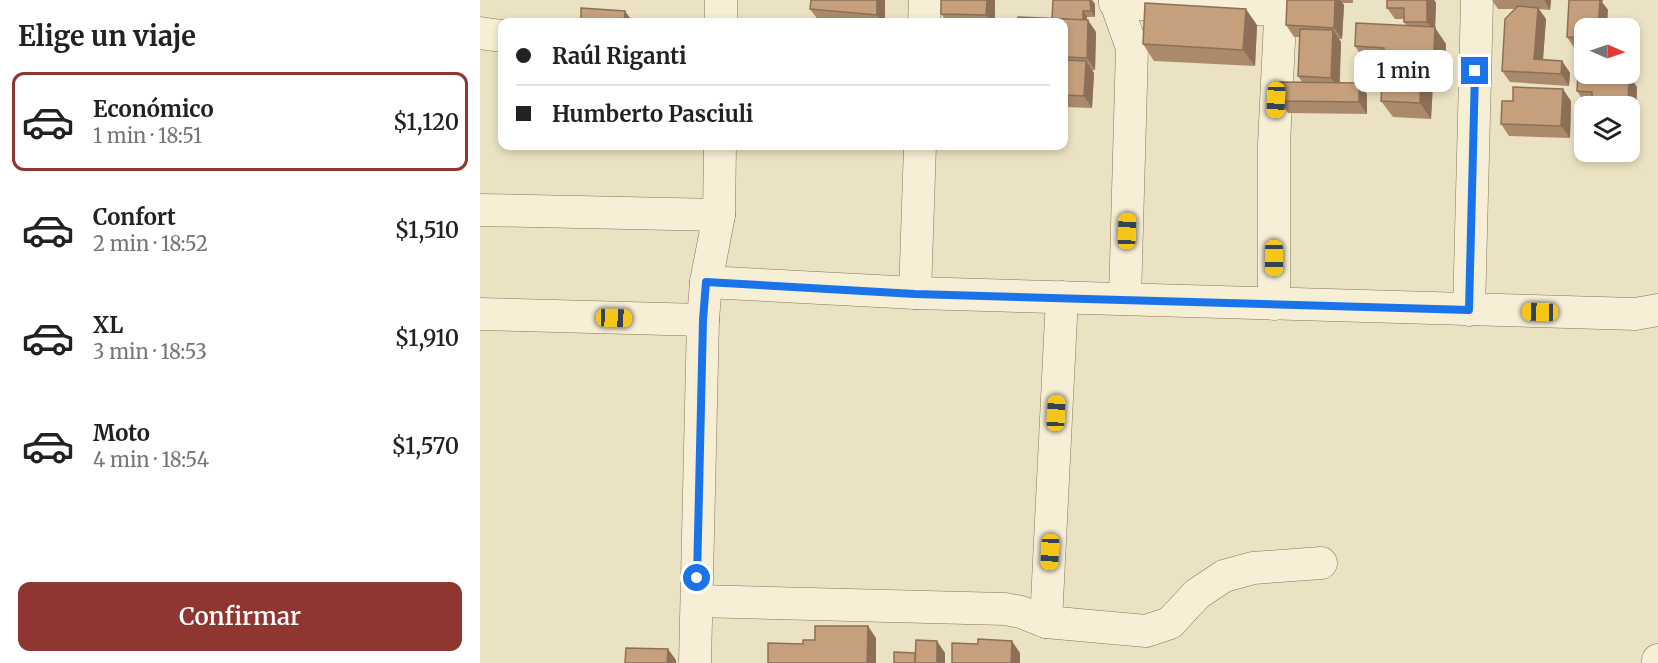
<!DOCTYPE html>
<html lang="es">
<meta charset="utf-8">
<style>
:root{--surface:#fff;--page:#f6f6f6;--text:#222;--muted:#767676;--line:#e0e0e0;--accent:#8f3630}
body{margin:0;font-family:Merriweather,serif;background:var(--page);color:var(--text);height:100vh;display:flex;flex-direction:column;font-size:22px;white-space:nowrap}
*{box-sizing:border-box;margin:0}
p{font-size:20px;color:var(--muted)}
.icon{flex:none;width:33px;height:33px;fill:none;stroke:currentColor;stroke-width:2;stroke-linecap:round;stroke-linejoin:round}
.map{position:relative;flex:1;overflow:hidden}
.side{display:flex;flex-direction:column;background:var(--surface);width:480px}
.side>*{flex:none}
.guide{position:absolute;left:18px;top:18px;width:570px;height:132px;border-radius:12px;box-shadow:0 3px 9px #0003;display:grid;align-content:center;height:132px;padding:0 18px;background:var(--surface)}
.needle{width:39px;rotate:92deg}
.controls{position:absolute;left:1094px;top:18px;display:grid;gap:12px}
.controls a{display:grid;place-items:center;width:66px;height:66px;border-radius:12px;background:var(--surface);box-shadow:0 3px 9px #0003;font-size:30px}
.end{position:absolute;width:27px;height:27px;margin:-14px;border:8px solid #1a73e8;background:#fff;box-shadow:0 0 0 3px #fff}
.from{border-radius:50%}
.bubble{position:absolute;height:42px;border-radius:12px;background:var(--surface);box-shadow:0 3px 9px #0003;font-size:20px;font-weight:600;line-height:42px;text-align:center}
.car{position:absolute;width:18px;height:36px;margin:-18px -9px;border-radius:8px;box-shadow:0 0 4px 2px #0007;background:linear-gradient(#f5c518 24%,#345 0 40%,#f5c518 0 76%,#345 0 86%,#f5c518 0)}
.guide b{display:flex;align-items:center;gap:21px;height:57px;font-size:22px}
.guide b+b{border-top:2px solid var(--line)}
.guide i{width:15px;height:15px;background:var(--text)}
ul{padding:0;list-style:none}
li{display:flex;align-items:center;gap:18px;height:99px;margin:0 12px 9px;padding:0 6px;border:3px solid transparent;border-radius:12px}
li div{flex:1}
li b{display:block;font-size:22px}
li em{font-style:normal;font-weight:600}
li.selected{border-color:var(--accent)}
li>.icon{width:54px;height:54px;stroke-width:1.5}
h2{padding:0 18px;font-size:27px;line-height:72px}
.button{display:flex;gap:12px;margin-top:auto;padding:12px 18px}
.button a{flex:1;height:69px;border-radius:12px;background:var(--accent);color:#fff;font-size:24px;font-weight:600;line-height:69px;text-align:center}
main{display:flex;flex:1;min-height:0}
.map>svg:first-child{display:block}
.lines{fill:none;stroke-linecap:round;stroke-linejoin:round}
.minor-casing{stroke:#84745b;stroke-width:33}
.minor{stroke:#f6efd6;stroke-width:32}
.wall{fill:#aa8a6b}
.shaded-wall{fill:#8b7057}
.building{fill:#c6a07c;stroke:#8b7057;stroke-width:1.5}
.route{stroke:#1a73e8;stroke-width:8}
</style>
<main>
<section class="side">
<h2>Elige un viaje</h2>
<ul>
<li class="selected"><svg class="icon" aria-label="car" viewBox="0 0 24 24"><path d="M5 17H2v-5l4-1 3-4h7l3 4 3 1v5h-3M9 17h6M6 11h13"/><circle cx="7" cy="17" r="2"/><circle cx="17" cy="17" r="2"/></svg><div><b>Económico</b><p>1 min · 18:51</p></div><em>$1,120</em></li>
<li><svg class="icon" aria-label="car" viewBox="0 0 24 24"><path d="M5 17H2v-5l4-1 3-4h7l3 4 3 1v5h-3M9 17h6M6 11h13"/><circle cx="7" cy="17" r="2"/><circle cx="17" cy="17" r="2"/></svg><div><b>Confort</b><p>2 min · 18:52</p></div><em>$1,510</em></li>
<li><svg class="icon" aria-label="car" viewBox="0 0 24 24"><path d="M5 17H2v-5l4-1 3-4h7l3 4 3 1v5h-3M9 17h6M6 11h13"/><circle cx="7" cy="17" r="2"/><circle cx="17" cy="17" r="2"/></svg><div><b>XL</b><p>3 min · 18:53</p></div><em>$1,910</em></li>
<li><svg class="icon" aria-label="car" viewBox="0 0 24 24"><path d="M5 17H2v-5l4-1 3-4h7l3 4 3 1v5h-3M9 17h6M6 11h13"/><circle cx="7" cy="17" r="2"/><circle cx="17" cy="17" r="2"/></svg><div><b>Moto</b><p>4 min · 18:54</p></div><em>$1,570</em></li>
</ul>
<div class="button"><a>Confirmar</a></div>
</section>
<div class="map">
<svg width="1178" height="663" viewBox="0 0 1178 663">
<rect width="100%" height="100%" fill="#ebe2c3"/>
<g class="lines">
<defs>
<g id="minor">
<path d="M241,0V22"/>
<path d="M635,0L652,48L645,299"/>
<path d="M635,3L801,10"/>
<path d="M444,22L445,0"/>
<path d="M0,33L22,36"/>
<path d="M0,210L239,215"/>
<path d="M226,282L435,293L1155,314L1178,310"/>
<path d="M435,293L440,146"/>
<path d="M794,304V144L801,0"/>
<path d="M989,310L997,0"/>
<path d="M0,314L223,320"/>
<path d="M217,601L525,609L541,612L566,622L582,297"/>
<path d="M566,622L666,631L690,623L717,594L744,576L773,568L841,563"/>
<path d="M215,663L223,320L226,282L239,215L240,146"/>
<path d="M1178,663V660"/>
</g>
</defs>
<!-- minor casing -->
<use href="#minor" class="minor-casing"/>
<!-- minor -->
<use href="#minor" class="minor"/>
</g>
<!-- wall -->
<g class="wall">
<path d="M405,0V22H358L339,21L330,9Z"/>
<path d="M515,0V22H467L461,14Z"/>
<path d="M807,0H873V3H862L864,5L862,39H859L861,42L860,82L887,94V114L808,113L800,101L822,82L818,76L820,37H814L806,25Z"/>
<path d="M907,0H954L956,3L955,28L966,44L964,84L953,83L951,119L913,117L901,101L903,63H886L875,46L927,26L924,22V19H915L907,8Z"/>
<path d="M1012,0H1071L1070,10L1059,9L1066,19L1063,60L1082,61L1090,73L1089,86L1030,82L1022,71L1035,9H1018Z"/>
<path d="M1089,0H1123L1122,2L1128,10L1104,28V49H1095L1087,37Z"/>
<path d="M615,4V17H607V20L616,32L615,70H612L614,73L612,108L584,107V22Z"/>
<path d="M777,25L775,66L674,61L663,44Z"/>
<path d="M1149,76L1157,87L1156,118L1149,117V106H1114L1112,103H1105L1097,91Z"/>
<path d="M1091,101L1090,138L1029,136L1021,124Z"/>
</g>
<!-- shaded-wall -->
<g class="shaded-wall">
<path d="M397,0H405V22H402L397,15Z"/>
<path d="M507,0H515V22H511L506,15Z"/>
<path d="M610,0H612L615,4V17L611,11Z"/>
<path d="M855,0H860L864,5L862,39L854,28Z"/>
<path d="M947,0H954L956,3L955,28L966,44L964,84L953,68L954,33L947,22Z"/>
<path d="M1064,0H1071L1070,10Z"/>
<path d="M1118,0H1123L1122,2L1128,10L1127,28H1118Z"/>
<path d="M1058,8L1066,19L1062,71L1054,59Z"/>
<path d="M766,9L777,25L775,66L763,50Z"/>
<path d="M145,11L153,22H144Z"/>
<path d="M603,11L607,17V29L603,23Z"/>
<path d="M608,20L616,32L615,70L607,58Z"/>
<path d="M853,30L861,42L859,89L851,78Z"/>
<path d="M606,61L614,73L612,108L604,96Z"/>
<path d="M1082,61L1090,73L1089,86L1081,74Z"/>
<path d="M941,67L953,83L951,119L940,103Z"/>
<path d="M1149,76L1157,87L1156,118L1149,108V106H1148Z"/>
<path d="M879,83L887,94V114L879,102Z"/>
<path d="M1083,89L1091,101L1090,138L1081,126Z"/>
<path d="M388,626L396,638V663H387Z"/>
<path d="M457,641L465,653V663H457Z"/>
<path d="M532,641L540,653V663H531Z"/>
<path d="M188,649L196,660V663H187Z"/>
</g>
<!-- building -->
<g class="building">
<path d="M331,0H397V15L330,9Z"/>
<path d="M461,0H507L506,15L461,14Z"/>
<path d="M573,0H610L611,11H603V20L572,19Z"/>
<path d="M807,0H855L854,28L806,25Z"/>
<path d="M907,0H947V22H924V8H907Z"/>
<path d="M1089,0H1120L1118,28H1104V38L1087,37Z"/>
<path d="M665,3L766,9L763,50L663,44Z"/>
<path d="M1038,6L1058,8L1054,59L1082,61L1081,74L1022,71L1025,19Z"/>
<path d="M101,8L145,11L144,22H101Z"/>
<path d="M538,17L608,20L607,58L584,57V22H538Z"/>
<path d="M876,23L955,27L953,68L941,67L940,103L901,101L904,48L875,46Z"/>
<path d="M820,29L853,30L851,78L818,76Z"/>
<path d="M584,60L606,61L604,96L584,95Z"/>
<path d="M1098,73L1149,76L1148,106L1112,104V92L1097,91Z"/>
<path d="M800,82L879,83V102L800,101Z"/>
<path d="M1033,87L1083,89L1081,126L1021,124L1022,101H1033Z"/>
<path d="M335,626H388L387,663H288V643L323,644V640H335Z"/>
<path d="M498,639L532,641L531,663H472V643L498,644Z"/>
<path d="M436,640L457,641V663H435Z"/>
<path d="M146,648L188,649L187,663H145Z"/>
<path d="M414,652L435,653V663H414Z"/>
</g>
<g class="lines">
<!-- route -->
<path class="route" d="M217,578L223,320L226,282L435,294L989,310L995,71"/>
</g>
</svg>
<div class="controls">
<a><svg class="needle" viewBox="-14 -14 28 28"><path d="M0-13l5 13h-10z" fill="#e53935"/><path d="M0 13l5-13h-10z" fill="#767676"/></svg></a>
<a><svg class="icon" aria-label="layers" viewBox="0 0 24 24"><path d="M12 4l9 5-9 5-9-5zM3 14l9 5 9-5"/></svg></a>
</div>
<i class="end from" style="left:217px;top:578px"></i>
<i class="end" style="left:995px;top:71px"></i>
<div class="bubble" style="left:874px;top:50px;width:99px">1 min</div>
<i class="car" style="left:796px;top:100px;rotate:183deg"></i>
<i class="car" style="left:647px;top:231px;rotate:2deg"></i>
<i class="car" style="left:794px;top:258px;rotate:180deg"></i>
<i class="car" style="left:1060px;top:312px;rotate:271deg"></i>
<i class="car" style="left:134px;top:318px;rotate:92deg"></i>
<i class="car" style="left:576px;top:413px;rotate:3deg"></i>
<i class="car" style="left:570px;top:552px;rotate:183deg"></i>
<div class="guide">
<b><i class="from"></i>Raúl Riganti</b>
<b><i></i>Humberto Pasciuli</b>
</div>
</div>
</main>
